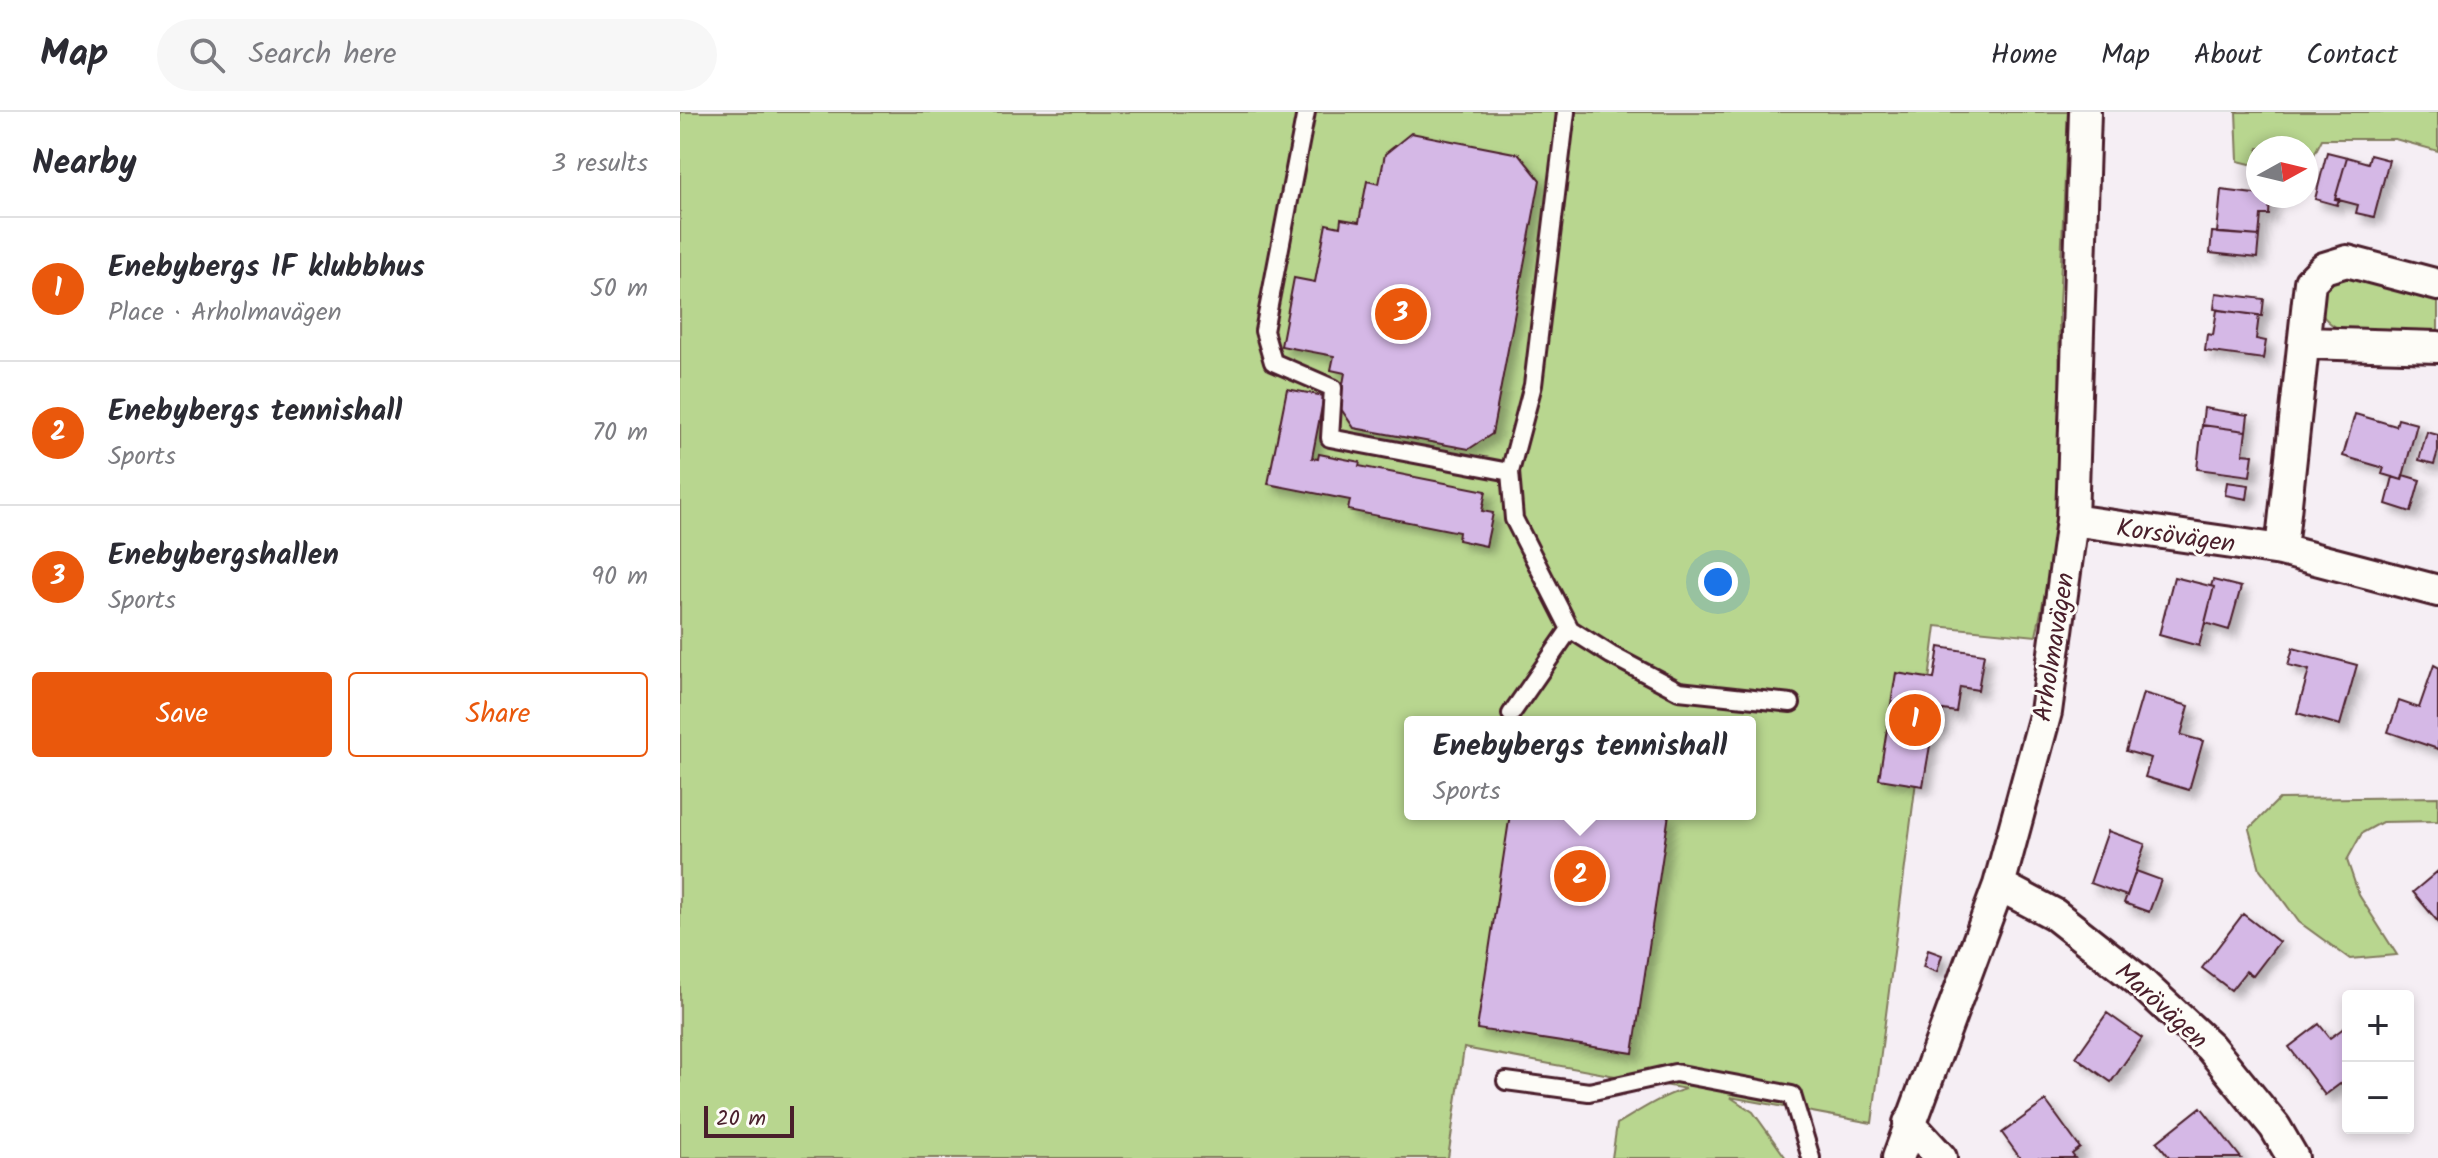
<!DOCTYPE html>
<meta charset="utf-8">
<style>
body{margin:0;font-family:Kalam,sans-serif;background:#f7f7f7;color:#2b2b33}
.controls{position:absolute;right:24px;bottom:24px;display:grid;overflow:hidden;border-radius:8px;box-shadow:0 4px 12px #0003}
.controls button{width:72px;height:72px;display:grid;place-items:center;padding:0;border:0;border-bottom:2px solid #e1e1e2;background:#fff;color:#2b2b33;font:40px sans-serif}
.compass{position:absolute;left:1566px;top:24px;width:72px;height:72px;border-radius:50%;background:#fff;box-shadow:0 4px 12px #0003;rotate:82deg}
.scale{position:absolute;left:24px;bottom:20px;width:90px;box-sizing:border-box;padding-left:8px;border:4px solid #4a1f2b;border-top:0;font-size:22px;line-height:28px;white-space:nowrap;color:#4a1f2b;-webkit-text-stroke:6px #fdfcf7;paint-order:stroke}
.you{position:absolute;left:1038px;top:470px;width:28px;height:28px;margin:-20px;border:6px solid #fff;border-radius:50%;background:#1a73e8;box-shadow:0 0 0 12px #1a73e833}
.badge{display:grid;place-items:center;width:52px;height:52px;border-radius:50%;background:#ea580c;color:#fff;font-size:26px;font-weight:700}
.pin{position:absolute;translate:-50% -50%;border:4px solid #fff;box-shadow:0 2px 8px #0006}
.popup{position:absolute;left:724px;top:604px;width:352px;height:104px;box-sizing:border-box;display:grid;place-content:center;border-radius:8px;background:#fff;filter:drop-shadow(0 2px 6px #0005);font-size:26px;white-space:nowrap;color:#7c7c81}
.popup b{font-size:30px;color:#2b2b33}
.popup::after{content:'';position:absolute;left:50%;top:100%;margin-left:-16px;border:16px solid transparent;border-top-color:#fff}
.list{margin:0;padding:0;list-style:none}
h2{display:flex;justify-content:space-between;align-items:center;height:104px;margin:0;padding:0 32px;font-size:34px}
h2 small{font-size:26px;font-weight:400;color:#7c7c81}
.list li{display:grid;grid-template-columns:52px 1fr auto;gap:24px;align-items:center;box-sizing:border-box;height:144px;padding:0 32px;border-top:2px solid #e1e1e2}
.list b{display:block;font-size:30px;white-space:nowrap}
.list p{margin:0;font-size:26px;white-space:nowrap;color:#7c7c81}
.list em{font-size:26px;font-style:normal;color:#7c7c81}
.actions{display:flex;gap:16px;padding:24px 32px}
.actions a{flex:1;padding:18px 0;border:2px solid #ea580c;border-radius:8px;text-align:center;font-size:28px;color:#ea580c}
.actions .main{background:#ea580c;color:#fff}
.icon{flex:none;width:44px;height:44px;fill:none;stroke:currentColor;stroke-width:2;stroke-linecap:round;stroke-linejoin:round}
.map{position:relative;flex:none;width:1758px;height:1046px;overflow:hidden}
header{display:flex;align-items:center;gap:48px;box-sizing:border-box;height:112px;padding:0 40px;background:#fff;border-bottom:2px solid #e1e1e2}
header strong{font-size:38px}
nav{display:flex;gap:44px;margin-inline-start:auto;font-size:28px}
.search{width:560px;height:72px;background:#f7f7f7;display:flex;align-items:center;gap:20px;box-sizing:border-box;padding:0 28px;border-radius:44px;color:#7c7c81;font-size:30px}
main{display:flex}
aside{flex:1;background:#fff}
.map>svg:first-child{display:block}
.green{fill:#b8d68f;stroke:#817a5d;stroke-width:2;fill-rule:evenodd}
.building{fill:#d5b8e6;stroke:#4a1f2b;stroke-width:2;filter:url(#shadow)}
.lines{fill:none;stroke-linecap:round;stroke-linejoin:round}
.lane-casing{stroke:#4a1f2b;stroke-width:22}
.street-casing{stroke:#4a1f2b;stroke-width:36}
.lane{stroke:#fdfcf7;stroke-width:16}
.street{stroke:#fdfcf7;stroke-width:30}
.labels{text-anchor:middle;stroke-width:6;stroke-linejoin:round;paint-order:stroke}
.street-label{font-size:26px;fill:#4a1f2b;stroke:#fdfcf7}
</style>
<header>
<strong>Map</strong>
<div class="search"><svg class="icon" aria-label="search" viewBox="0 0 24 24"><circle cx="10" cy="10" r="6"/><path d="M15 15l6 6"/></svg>Search here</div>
<nav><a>Home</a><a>Map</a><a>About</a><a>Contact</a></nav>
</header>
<main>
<aside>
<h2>Nearby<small>3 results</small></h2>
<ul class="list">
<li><span class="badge">1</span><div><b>Enebybergs IF klubbhus</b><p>Place · Arholmavägen</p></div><em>50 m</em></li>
<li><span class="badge">2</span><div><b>Enebybergs tennishall</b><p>Sports</p></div><em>70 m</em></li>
<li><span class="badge">3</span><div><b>Enebybergshallen</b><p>Sports</p></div><em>90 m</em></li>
</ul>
<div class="actions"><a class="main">Save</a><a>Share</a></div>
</aside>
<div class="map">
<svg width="1758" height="1046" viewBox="0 0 1758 1046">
<defs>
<filter id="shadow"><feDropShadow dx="7" dy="7" stdDeviation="4" flood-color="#0004"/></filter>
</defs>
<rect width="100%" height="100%" fill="#f5eef4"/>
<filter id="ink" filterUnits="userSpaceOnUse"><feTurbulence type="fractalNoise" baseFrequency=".0125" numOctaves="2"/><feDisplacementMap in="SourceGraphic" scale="16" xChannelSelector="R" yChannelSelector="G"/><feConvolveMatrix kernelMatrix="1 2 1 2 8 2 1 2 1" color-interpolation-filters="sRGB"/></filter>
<g filter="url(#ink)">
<path class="green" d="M0 0H1388L1379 194 1380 324 1376 427 1356 524 1256 514 1192 1011 1050 985 1073 1000 1106 1046H932L937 1012C959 999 983 983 1006 977L784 936 768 1046H0ZM730 610H1070V702H730Z
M1556 0H1758V39L1715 27H1642L1626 58V36H1578V54L1558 49Z
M1665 165 1758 183V221L1665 220C1641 209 1630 193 1647 169Z
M1758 685V709L1702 710 1682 721 1667 748 1679 783 1717 843 1670 847 1619 810 1580 757 1569 717 1599 687Z"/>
<path class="building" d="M731 21 839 42 860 68 812 322 789 337 674 316 659 294 665 261 651 258 654 244 601 234 614 166 635 170 646 112 660 115 661 107 679 110 687 69 699 72 705 42Z
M1647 40 1667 45 1655 87H1659L1657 93 1635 87Z
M1690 43 1709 48 1694 105 1676 101 1678 93 1655 87 1667 45 1688 51Z
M1541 78 1590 84 1589 103H1581L1579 124 1537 121Z
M1532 120 1579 124 1577 146 1530 141Z
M1536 181 1584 187 1582 204 1534 197Z
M1537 198 1579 203 1576 227 1586 229 1583 247 1525 239 1527 222 1533 223Z
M607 277 644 284 632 346 638 347 639 342 680 350 679 354 806 379 802 399 813 401 806 434 778 428 779 420 668 398 670 388 588 372Z
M1524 296 1568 303 1566 319 1522 313Z
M1675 302 1716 314 1718 307 1737 312 1722 368 1702 362 1704 356 1663 344Z
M1522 313 1566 319 1563 342 1573 343 1570 364 1517 357Z
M1747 320 1758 323V339L1754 352 1739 348Z
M1723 363 1740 368 1731 400 1706 392 1713 365 1722 368Z
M1547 370 1569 373 1567 387 1545 383Z
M1494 465 1534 475 1519 534 1479 523Z
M1533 468 1561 475 1549 518 1525 511 1534 475 1531 474Z
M1259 535 1304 542 1298 578 1280 575 1276 600 1263 598 1260 617 1253 616 1243 674 1199 667 1216 561 1254 567Z
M1613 536 1677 553 1660 613 1617 601 1629 558 1608 553Z
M1754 553 1758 555V637L1708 620 1719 589 1739 596Z
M1463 581 1509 594 1501 623 1523 629 1509 678 1465 665 1471 646 1446 639Z
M830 702H989L953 941 797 917Z
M1428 719 1465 732 1447 784 1410 771Z
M1456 759 1481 768 1469 800 1444 791Z
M1758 759V810L1733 780Z
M1563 802 1599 830 1573 864 1566 859 1551 878 1522 856Z
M1248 838 1262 843 1257 860 1243 855Z
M1427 901 1462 926 1431 970 1396 945Z
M1639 912 1650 926 1668 913V966L1645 983 1609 935Z
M1366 989 1400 1036 1392 1042 1395 1046H1340L1322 1021Z
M1521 995 1561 1046H1490L1477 1030Z"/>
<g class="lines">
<defs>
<path id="lane" d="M626 0 584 219 593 250 653 276 650 326 830 360
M886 0 853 273 830 360 834 407 890 517 931 543 999 579 1111 591
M831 602 890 517
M826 969 909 980 995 961 1112 983 1131 1046"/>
<path id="street" d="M1625 231 1758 235
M1392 408 1601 438 1758 479
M1601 438 1630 170 1644 156 1667 149 1758 173
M1319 773 1374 802 1458 868 1530 935 1595 1015 1613 1046
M1229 1011 1261 1046
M1218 1046 1319 773 1366 600 1392 408 1405 0"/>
</defs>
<use href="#lane" class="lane-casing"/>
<use href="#street" class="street-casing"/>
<use href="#lane" class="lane"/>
<use href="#street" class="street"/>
</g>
</g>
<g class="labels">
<g class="street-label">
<text transform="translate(1496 423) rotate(8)" y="9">Korsövägen</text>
<text transform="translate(1373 535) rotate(-81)" y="9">Arholmavägen</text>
<text transform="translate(1482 893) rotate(42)" y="9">Marövägen</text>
</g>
</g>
</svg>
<div class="controls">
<button>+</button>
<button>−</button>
</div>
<svg class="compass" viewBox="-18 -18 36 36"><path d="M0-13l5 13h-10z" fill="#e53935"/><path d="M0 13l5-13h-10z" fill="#7c7c81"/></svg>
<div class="scale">20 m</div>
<div class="you"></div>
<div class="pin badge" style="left:1235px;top:608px">1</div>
<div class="pin badge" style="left:900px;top:764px">2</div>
<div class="popup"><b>Enebybergs tennishall</b>Sports</div>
<div class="pin badge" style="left:721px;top:202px">3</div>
</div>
</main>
